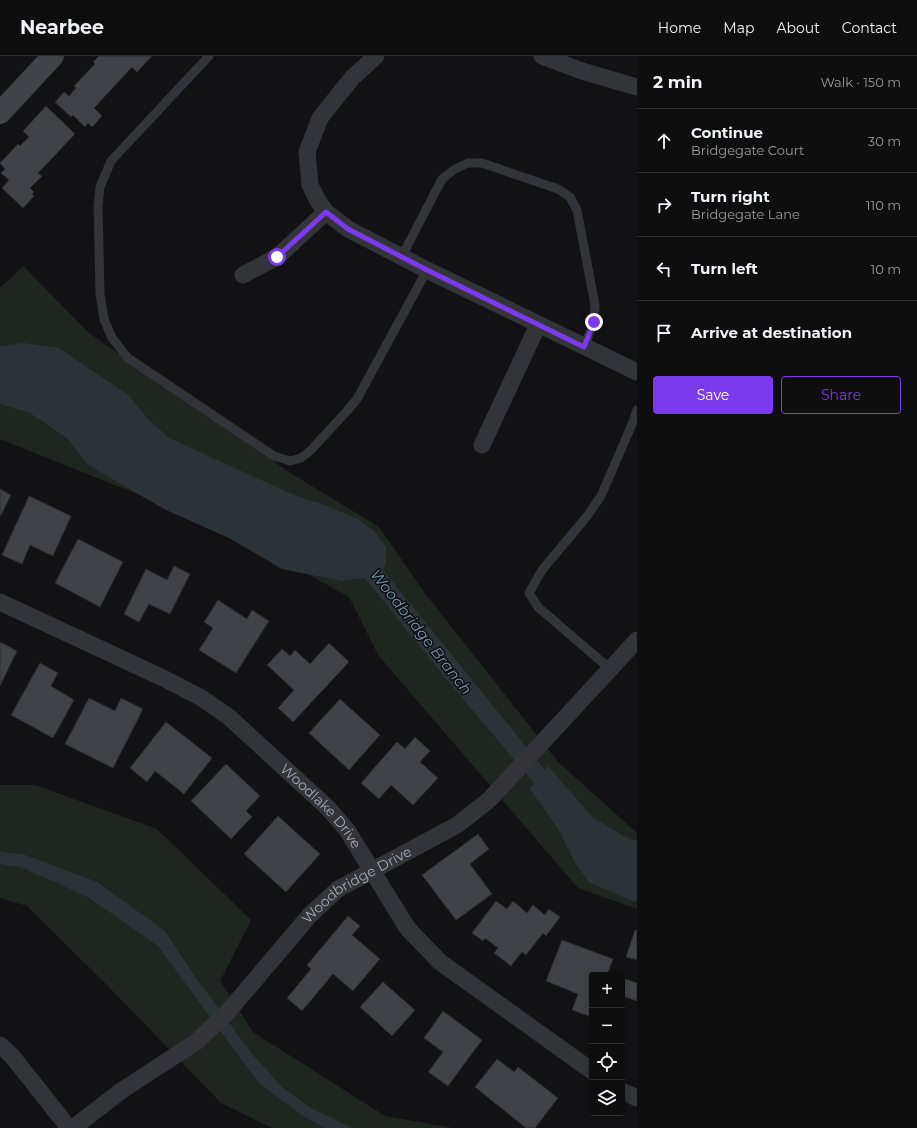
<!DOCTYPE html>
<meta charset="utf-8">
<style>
body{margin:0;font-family:Montserrat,sans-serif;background:#1c1c1d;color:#f1f3f6}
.controls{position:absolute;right:12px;bottom:12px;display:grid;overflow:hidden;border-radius:4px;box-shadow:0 2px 6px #0003}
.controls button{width:36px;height:36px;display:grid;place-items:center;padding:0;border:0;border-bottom:1px solid #2e2e2f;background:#0e0e0f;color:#f1f3f6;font:20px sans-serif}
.stop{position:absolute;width:12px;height:12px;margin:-9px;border:3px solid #7c3aed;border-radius:50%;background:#fff}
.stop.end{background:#7c3aed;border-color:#fff;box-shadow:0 1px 4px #0008}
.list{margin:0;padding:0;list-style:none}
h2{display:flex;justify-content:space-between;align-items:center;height:52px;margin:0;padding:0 16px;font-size:17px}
h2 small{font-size:13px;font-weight:400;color:#9b9c9e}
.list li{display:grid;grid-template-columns:26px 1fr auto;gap:12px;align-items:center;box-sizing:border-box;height:64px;padding:0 16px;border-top:1px solid #2e2e2f}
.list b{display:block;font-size:15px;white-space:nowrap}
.list p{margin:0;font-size:13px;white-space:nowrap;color:#9b9c9e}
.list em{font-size:13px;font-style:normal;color:#9b9c9e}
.actions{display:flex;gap:8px;padding:12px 16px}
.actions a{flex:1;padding:9px 0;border:1px solid #7c3aed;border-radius:4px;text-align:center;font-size:14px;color:#7c3aed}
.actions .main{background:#7c3aed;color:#fff}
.icon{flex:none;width:22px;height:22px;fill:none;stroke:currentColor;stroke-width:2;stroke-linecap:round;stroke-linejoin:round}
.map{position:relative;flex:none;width:637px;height:1072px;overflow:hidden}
header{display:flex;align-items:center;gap:24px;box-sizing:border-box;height:56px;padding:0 20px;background:#0e0e0f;border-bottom:1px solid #2e2e2f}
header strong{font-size:19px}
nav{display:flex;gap:22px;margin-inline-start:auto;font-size:14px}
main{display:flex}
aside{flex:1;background:#0e0e0f}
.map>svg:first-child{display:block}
.green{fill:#1f261f}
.water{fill:#2b3339}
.building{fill:#414247;stroke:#2c2c30}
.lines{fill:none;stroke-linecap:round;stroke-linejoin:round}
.lane{stroke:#333439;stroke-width:9}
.street{stroke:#333439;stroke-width:17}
.secondary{stroke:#414349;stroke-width:22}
.route{stroke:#7c3aed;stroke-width:5}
.labels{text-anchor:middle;stroke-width:3;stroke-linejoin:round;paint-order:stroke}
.street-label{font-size:14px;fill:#a4a9b4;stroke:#0d0d0f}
.water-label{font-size:15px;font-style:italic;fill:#7c98ae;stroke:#0d0d0f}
</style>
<header>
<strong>Nearbee</strong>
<nav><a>Home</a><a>Map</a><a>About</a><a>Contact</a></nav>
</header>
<main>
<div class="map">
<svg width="637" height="1072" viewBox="0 0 637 1072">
<rect width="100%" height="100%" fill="#121214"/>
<path class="green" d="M23 210 89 277 289 416 379 471 424 536 558 706 637 777V853L578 832 378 599 349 541 232 476 0 383V232Z
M0 729H35L157 773 251 864 220 925 253 976 385 1060 453 1072H272L221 1047 105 927 27 850 0 842Z"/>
<path class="water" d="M24 287 59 292 128 339 147 362 169 382 294 439 324 449 358 463 374 475 386 491V508L382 513 545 714 548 710 592 761 629 783 637 785V845H633L590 827 576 808 557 771 530 733 534 727 447 624 365 522 342 525 282 513 229 482 166 454 88 409 67 382 30 357 0 348V290Z
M0 795 25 799 97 826 165 875 196 922 252 998 283 1032 311 1052 352 1072H325L305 1061 261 1029 247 1011 158 890 88 841 21 811 0 808Z"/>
<path class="building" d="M99 0H152L137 16 132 11 94 52 102 60 92 71 88 67 85 71 73 59 71 61 55 46 64 36 69 40 76 32 74 30 95 8 93 6Z
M46 50 75 78 38 117 42 120 30 132 34 136 32 138 34 140 23 152 2 132 9 124 1 117 5 113 0 107 18 88 20 90 29 81 23 75Z
M0 433 11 439 0 461Z
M29 440 71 460 53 500 30 489 22 508 2 499Z
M78 483 123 506 100 551 55 527Z
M174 510 190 518 170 558 149 548 139 566 124 558 146 513 167 524Z
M218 544 247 563 252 554 269 565 236 617 199 594 213 572 204 566Z
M0 586 17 595 0 630Z
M329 587 349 606 293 666 278 652 294 634 267 609 282 593 290 600 295 594 310 608Z
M40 607 58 617 51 630 74 644 53 682 11 659Z
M89 642 115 655 121 642 143 653 113 712 65 688Z
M340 643 380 679 349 714 309 677Z
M166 666 212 702 184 738 155 715 147 726 130 712Z
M415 681 430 695 420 706 438 722 413 749 391 729 379 743 361 727 397 686 405 693Z
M226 708 260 740 246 755 252 761 231 783 191 745Z
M278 760 320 798 286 836 244 798Z
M478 778 489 793 470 808 492 838 456 864 422 819Z
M496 845 507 853 513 845 527 857 533 849 545 859 549 853 560 861 546 880 543 877 526 899 522 896 511 910 494 897 498 892 485 882 483 885 472 877Z
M348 860 360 870 352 879 380 903 353 935 333 918 302 955 287 942 311 913 307 909Z
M635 874H637V904L626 901Z
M562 884 613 903 607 919H592L591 961 572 954 578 938 546 925Z
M622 922 637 927V945L622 940Z
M383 926 415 954 392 980 360 951Z
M443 955 482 984 448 1030 428 1016 443 996 424 982Z
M497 1003 514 1016 518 1011 558 1042 535 1072H526L475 1031Z"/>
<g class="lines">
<path class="lane" d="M209 0 111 105 100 131 98 150 100 238 104 263 112 282 128 302 274 400 290 405 301 402 310 395 347 355 357 343 427 214
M402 200 442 123 455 113 468 107H482L558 133 570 141 577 154 595 249 594 266 584 291
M610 613 538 551 529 537 542 514 588 459 601 440 633 366 637 354"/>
<g class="street">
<path d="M376 0 352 22 320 62 307 96 310 129 318 145 326 156 348 173 427 214 637 316"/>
<path d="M542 0 582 15 637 31"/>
<path d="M243 219 277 201 326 156"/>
<path d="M482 389 538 269"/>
<path id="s1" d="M0 546 163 622 200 641 229 661 328 752 347 774 408 873 440 906 592 1015"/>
<path d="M0 989 12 1000 69 1072"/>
<path d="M622 1035 637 1042"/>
<path id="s2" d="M73 1072 121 1035 196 986 226 958 310 859 338 833 457 769 489 744 637 584"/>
</g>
<path class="secondary" d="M0 57 53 0"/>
</g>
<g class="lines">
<path class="route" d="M277 201 326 156 348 173 427 214 584 291 594 266"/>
</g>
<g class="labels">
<g class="street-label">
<text dy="5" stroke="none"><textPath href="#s1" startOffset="385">Woodlake Drive</textPath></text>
<text dy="5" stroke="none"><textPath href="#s2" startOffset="377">Woodbridge Drive</textPath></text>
</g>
<g class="water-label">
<text transform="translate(421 576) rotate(52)" y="5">Woodbridge Branch</text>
</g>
</g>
</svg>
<div class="controls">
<button>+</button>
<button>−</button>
<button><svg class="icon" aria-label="locate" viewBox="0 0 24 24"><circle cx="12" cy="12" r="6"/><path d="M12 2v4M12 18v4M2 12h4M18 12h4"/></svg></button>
<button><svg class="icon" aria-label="layers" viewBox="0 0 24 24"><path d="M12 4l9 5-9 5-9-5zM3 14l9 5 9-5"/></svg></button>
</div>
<div class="stop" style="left:277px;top:201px"></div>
<div class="stop end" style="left:594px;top:266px"></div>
</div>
<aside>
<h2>2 min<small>Walk · 150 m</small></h2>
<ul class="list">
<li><svg class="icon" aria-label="ahead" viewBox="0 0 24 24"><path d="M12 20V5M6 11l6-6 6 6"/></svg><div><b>Continue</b><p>Bridgegate Court</p></div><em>30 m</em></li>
<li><svg class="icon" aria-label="right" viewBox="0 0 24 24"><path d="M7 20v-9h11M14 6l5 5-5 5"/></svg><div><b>Turn right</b><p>Bridgegate Lane</p></div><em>110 m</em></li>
<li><svg class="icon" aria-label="left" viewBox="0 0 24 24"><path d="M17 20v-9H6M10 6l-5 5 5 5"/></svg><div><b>Turn left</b></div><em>10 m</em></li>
<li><svg class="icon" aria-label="arrive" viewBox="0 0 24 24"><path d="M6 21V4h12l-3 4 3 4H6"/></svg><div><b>Arrive at destination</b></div></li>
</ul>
<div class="actions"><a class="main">Save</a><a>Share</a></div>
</aside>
</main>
